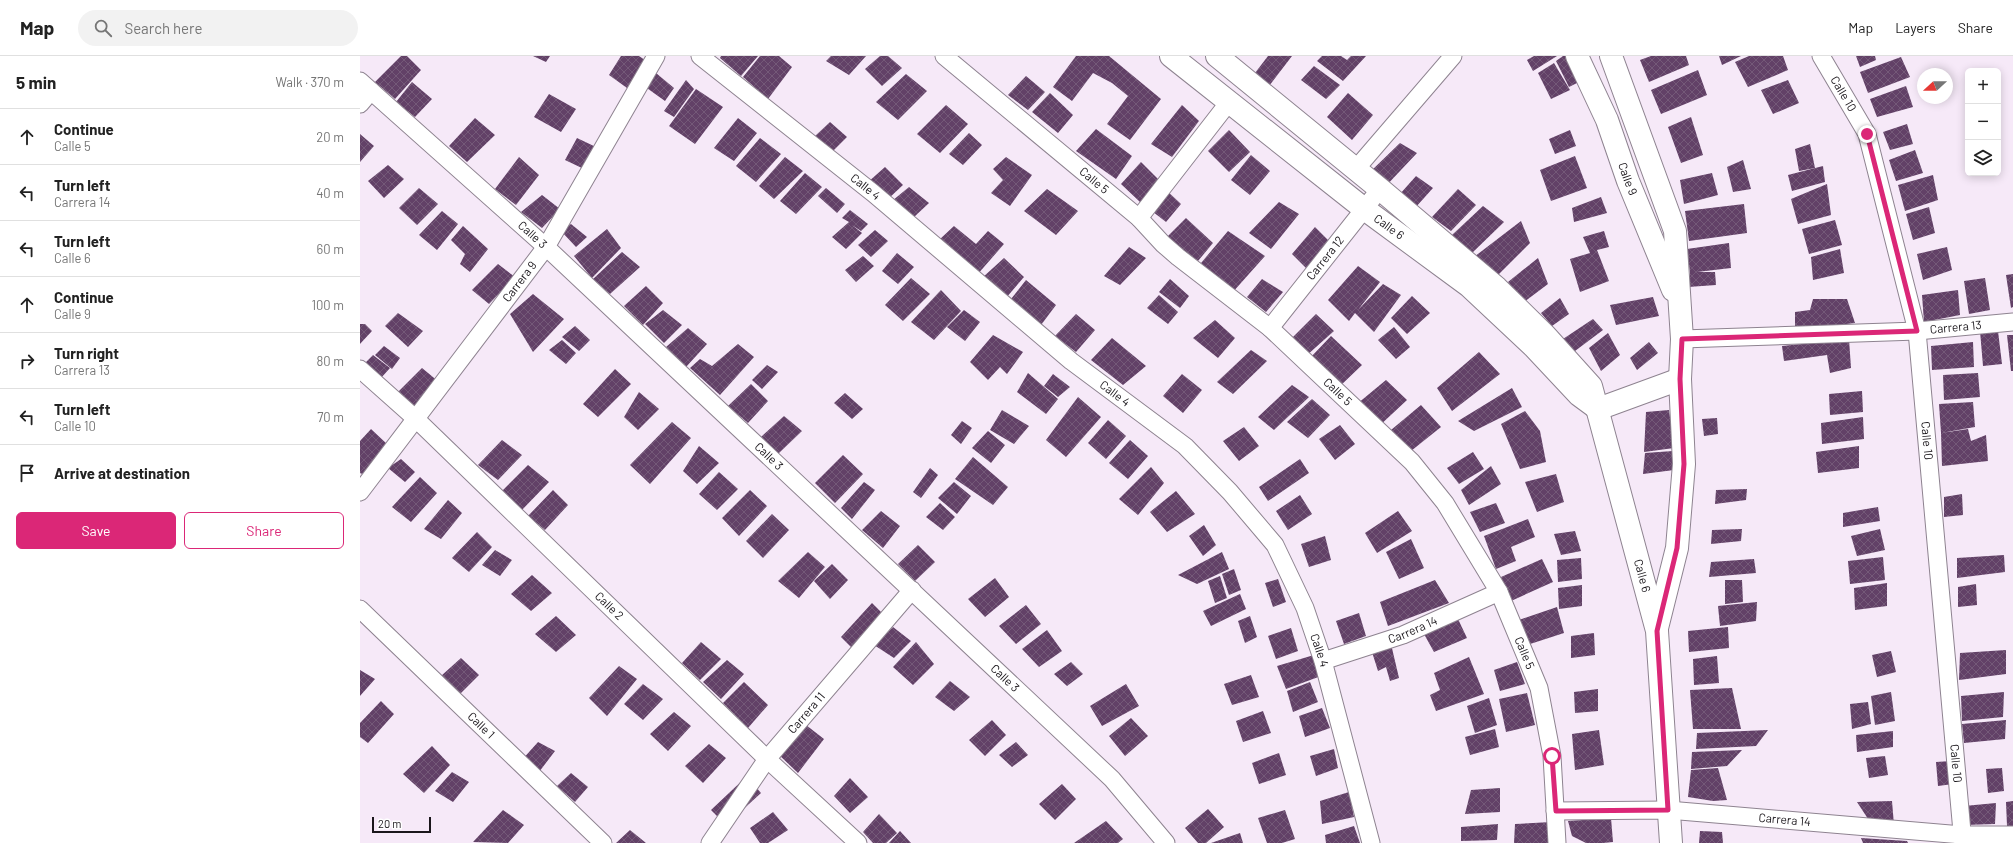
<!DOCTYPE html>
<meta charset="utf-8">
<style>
body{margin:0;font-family:Barlow,sans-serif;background:#f2f2f2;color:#222}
.controls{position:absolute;right:12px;top:12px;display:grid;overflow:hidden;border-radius:6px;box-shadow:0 2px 10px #0003}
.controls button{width:36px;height:36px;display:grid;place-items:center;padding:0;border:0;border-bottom:1px solid #e0e0e0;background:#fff;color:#222;font:20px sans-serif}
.compass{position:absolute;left:1557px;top:12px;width:36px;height:36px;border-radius:50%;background:#fff;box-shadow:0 2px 10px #0003;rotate:249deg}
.scale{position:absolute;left:12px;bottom:10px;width:59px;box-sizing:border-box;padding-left:4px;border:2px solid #1a161b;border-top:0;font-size:11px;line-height:14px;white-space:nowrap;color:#1a161b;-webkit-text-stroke:3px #fff;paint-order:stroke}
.stop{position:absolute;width:12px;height:12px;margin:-9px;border:3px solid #db2777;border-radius:50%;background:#fff}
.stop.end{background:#db2777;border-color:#fff;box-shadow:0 1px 4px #0008}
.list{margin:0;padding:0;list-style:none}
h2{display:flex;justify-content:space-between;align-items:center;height:52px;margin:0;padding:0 16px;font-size:17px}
h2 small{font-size:13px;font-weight:400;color:#767676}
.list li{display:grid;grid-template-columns:26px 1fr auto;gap:12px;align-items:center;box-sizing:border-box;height:56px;padding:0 16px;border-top:1px solid #e0e0e0}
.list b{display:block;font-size:15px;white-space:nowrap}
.list p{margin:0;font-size:13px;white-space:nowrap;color:#767676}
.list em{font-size:13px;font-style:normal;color:#767676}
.actions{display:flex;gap:8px;padding:12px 16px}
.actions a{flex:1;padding:9px 0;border:1px solid #db2777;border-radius:6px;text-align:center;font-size:14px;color:#db2777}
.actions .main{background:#db2777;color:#fff}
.icon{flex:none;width:22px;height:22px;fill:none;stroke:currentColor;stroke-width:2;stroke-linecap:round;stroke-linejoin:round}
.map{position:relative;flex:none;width:1653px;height:787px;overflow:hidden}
header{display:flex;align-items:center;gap:24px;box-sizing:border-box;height:56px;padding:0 20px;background:#fff;border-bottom:1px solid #e0e0e0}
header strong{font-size:19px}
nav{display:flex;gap:22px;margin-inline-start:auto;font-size:14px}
.search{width:280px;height:36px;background:#f2f2f2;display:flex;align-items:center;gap:10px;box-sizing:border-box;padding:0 14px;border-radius:22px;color:#767676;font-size:15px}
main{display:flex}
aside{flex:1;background:#fff}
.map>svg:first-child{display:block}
.building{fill:url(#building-cross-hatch)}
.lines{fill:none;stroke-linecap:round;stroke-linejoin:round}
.minor-casing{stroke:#8e8390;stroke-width:19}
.tertiary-casing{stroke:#8e8390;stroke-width:24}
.minor{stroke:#fff;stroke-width:17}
.tertiary{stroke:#fff;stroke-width:22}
.route{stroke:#db2777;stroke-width:5}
.labels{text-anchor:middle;stroke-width:4;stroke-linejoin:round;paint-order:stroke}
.street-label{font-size:12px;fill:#1a161b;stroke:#fff}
</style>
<header>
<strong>Map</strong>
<div class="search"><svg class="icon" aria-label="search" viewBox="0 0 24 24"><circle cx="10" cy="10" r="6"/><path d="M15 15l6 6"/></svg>Search here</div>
<nav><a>Map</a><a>Layers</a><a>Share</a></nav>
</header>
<main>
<aside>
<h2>5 min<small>Walk · 370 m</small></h2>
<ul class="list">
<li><svg class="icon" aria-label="ahead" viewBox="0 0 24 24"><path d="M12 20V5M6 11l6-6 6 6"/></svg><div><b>Continue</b><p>Calle 5</p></div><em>20 m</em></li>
<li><svg class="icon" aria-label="left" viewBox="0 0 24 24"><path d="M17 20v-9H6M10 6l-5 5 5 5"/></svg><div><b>Turn left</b><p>Carrera 14</p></div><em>40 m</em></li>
<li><svg class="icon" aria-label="left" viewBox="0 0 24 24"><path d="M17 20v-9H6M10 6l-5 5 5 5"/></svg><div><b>Turn left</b><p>Calle 6</p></div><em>60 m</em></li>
<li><svg class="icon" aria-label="ahead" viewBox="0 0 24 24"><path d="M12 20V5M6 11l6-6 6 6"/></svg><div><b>Continue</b><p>Calle 9</p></div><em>100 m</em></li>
<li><svg class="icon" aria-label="right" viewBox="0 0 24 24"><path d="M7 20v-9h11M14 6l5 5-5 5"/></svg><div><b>Turn right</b><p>Carrera 13</p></div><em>80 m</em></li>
<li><svg class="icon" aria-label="left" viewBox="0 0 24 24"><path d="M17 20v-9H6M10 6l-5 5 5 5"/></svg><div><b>Turn left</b><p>Calle 10</p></div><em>70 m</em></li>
<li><svg class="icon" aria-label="arrive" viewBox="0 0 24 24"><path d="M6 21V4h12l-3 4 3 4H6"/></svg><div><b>Arrive at destination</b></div></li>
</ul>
<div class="actions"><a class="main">Save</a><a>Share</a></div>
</aside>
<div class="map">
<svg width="1653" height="787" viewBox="0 0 1653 787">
<defs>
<pattern id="building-cross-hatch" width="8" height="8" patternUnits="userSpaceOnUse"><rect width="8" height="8" fill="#624167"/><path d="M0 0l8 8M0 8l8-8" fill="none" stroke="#745978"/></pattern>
</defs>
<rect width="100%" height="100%" fill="#f6e9f8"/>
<path class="building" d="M41 0H47L61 14 35 43 15 26Z
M173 0H190L186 6Z
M261 0H279L285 4 267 32 249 19Z
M361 0H398L381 20 360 2Z
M400 0H419L432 11 408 43 383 21Z
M471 0H506L489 19 466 5Z
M520 0H528L542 12 522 30 505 13Z
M716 0H749L801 43 770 84 747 68 768 40 752 27 733 17 712 45 693 31Z
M908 0H932L909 30 895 17Z
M962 0H981L987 4 991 0H1006L983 25 957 5Z
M1174 0H1197L1173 15 1167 4Z
M1203 0H1208L1223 24 1209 31 1196 5Z
M1291 0H1326L1329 9 1289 26 1280 4Z
M1359 0H1381L1362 9Z
M1389 0H1423L1428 14 1388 31 1375 6Z
M1496 0H1515L1516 4 1500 11Z
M1541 1 1550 21 1508 37 1500 16Z
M1194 7 1210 34 1191 43 1178 17Z
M954 10 980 29 966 43 941 24Z
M1338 14 1347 39 1301 58 1291 34Z
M296 17 314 32 305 45 284 30Z
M546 18 567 35 538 64 516 46Z
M666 20 685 36 668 54 648 39Z
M326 24 334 33 314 61 304 55Z
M1428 24 1439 47 1413 58 1401 34Z
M52 26 72 43 55 61 36 46Z
M1546 30 1553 51 1517 61 1510 43Z
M336 33 363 51 335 88 309 70Z
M690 37 713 59 698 77 672 56Z
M988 37 1013 59 992 84 967 61Z
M189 38 216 53 201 76 174 61Z
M586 49 608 68 580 97 557 78Z
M822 49 839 65 812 101 791 88Z
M1331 61 1343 99 1321 107 1308 71Z
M115 62 135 79 107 106 89 90Z
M378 62 397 77 374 105 354 92Z
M470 66 487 81 471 97 453 82Z
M1547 68 1553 88 1530 94 1523 76Z
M736 73 772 100 756 123 716 95Z
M869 74 890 96 869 116 848 95Z
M1210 74 1216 90 1195 98 1189 83Z
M609 77 622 89 603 109 589 98Z
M0 78 14 90 0 106Z
M217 82 238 92 224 113 205 104Z
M400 82 421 98 396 126 376 110Z
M1040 87 1057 97 1024 132 1009 117Z
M1450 88 1455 112 1439 115 1435 93Z
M1555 94 1563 117 1536 125 1529 104Z
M891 99 910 115 890 139 871 124Z
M1215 100 1227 132 1191 145 1180 114Z
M159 101 179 119 156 149 135 133Z
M425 101 443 115 414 143 399 130Z
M646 101 672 119 650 150 631 137 643 124 633 113Z
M1383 104 1391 133 1373 136 1367 111Z
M781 106 800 125 780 146 761 128Z
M28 109 44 123 24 142 8 125Z
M1463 110 1465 126 1432 135 1428 119Z
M525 111 543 129 527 144 507 127Z
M445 117 462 131 436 158 420 145Z
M1352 117 1358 139 1324 148 1320 124Z
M1573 119 1578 144 1545 155 1538 129Z
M1056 120 1073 132 1055 152 1040 138Z
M1467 128 1471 159 1438 168 1431 143Z
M549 131 569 147 553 162 532 145Z
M59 132 78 148 57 169 39 152Z
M466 132 485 148 477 157 458 140Z
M804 132 821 148 806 166 788 152Z
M687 133 718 155 696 179 664 155Z
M1098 133 1116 149 1091 175 1072 161Z
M182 139 200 153 182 172 161 156Z
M1241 141 1247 157 1214 166 1212 152Z
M919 146 939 158 911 193 889 177Z
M1384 148 1387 177 1329 185 1325 155Z
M1123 150 1144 166 1110 199 1092 179Z
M1569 151 1575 177 1553 184 1546 158Z
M490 154 508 168 501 175 492 169 502 177 486 193 472 181 489 166 482 162Z
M82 155 98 168 77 194 59 179Z
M826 162 853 187 838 205 806 182Z
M1475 164 1482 189 1449 198 1442 173Z
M1161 165 1170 187 1137 220 1114 201Z
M211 168 227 181 216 191 201 175Z
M103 170 128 193 110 216 100 208 105 198 91 184Z
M594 170 616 188 628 175 644 188 617 219 579 184Z
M955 171 977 193 953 219 932 198Z
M247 173 261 192 232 222 214 200Z
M515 174 528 185 511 201 498 189Z
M868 175 905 200 872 237 841 207Z
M1244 175 1249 191 1237 194 1249 225 1220 236 1210 203 1230 197 1223 181Z
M1369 187 1371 212 1337 216H1355L1356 229 1328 231 1330 217 1327 193Z
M769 191 786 202 760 229 744 220Z
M1587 191 1592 214 1563 224 1557 198Z
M1480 193 1484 217 1453 224 1451 201Z
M262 196 280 211 250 238 233 223Z
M537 197 554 211 538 228 522 215Z
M503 200 514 210 496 226 485 214Z
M644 202 664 221 646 242 622 222Z
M1178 202 1188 228 1164 246 1148 226Z
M138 208 155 221 129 248 112 234Z
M998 210 1020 226 998 254 1023 228 1041 239 1014 276 995 257 989 265 968 244Z
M1653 218V251L1651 252 1646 219Z
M551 222 570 238 543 265 525 249Z
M1625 222 1630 254 1609 258 1604 225Z
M810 223 829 240 820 252 799 236Z
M902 223 923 236 906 256 887 241Z
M666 224 696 249 681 269 651 243Z
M286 230 303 247 283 269 264 250Z
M581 234 601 255 574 284 551 266Z
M1598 234 1600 259 1564 266 1562 239Z
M173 238 204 263 173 296 150 258Z
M799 239 818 256 808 268 787 252Z
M1052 240 1070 257 1047 278 1031 262Z
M1293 241 1299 260 1256 269 1250 249Z
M1200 242 1209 258 1192 270 1181 257Z
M1453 243H1487L1495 267 1435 274V256L1450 254Z
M303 254 322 269 304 287 285 268Z
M604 254 620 266 605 285 587 271Z
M38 257 63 275 48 291 25 270Z
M716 258 735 274 716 296 695 280Z
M956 258 974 275 946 300 930 284Z
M1233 263 1243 274 1211 298 1200 285Z
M855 264 875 282 858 302 833 282Z
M0 268H5L12 275 0 288Z
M215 270 230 284 219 295 202 281Z
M1034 271 1050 291 1036 303 1018 284Z
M328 272 347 288 326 311 306 291Z
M1620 275H1638L1642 308 1623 310Z
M1248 277 1260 299 1241 315 1229 292Z
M633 279 663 296 647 318 640 311 628 324 610 306Z
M1647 279H1653V315H1651Z
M971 280 1002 309 978 332 951 301Z
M752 282 786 310 763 329 731 304Z
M1489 283 1491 312 1470 317 1467 299 1424 305 1422 290Z
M202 284 216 297 206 308 189 294Z
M1289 286 1298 297 1277 314 1270 302Z
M1613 286 1614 311 1572 314 1571 290Z
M378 288 394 301 360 339 330 312 340 303 352 310Z
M24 290 40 302 32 313 15 299Z
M891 294 907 305 873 338 857 326Z
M1119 296 1140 318 1092 355 1077 332Z
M13 299 30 312 21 322 4 308Z
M407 309 418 316 402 333 392 324Z
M62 312 79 326 52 352 36 338Z
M255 313 271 328 238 361 223 348Z
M668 317 698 343 686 358 657 336Z
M1618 317 1620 341 1584 344 1583 319Z
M693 318 710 331 698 341 684 330Z
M822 318 842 334 823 357 803 340Z
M1026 324 1047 344 1017 372 997 348Z
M391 328 408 345 388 367 368 350Z
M932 329 949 341 914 374 898 361Z
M1152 332 1162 351 1114 375 1098 365Z
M1502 335 1503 356 1470 359 1469 338Z
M279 336 299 353 278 374 264 361Z
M485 337 503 353 492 363 474 347Z
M718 341 741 361 706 401 686 384Z
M952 343 970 359 948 382 927 366Z
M1613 346 1615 371 1581 377 1579 348Z
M1061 349 1081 371 1046 399 1031 374Z
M642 354 669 370 654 388 630 374Z
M1309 354 1314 392 1284 396 1286 356Z
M1165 355 1180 375 1186 406 1160 413 1141 368Z
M424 360 442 375 418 398 401 381Z
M1503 361 1504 383 1462 388 1461 367Z
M1357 362 1358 378 1344 380 1342 363Z
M748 364 766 380 746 403 728 387Z
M602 365 612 372 601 388 591 379Z
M312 366 331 382 290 428 270 409Z
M980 369 995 388 975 404 959 383Z
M884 371 899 390 879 405 863 385Z
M11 373 28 389 2 418 0 417V385Z
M1608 373 1611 385 1626 379 1628 405 1582 410 1581 377Z
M628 375 645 389 631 407 612 392Z
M142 384 162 399 138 424 118 409Z
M770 384 788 400 768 423 749 407Z
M339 390 359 407 337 428 323 415Z
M1499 390V412L1458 417 1456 396Z
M1313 395 1314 414 1283 418 1285 397Z
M1113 396 1124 413 1099 428 1087 412Z
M483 399 503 418 475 447 455 427Z
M613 401 648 431 633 449 595 423Z
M41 403 55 416 45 426 28 412Z
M940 403 949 417 908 445 899 431Z
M168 409 189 426 161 455 140 437Z
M1131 410 1141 428 1109 449 1101 434Z
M791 411 804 427 778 459 759 443Z
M570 412 578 419 561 442 553 436Z
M359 416 378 433 357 454 339 438Z
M1196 418 1204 446 1177 456 1165 426Z
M60 421 77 437 51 466 32 451Z
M504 426 515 434 492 463 481 452Z
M594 426 611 440 597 458 578 442Z
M1387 433 1386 444 1355 448 1356 434Z
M193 434 208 449 185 474 168 460Z
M390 434 407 450 379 480 362 462Z
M816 435 835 458 807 476 790 456Z
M1602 438 1603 459 1584 461V441Z
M940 439 952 458 928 474 916 455Z
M88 444 102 457 81 483 64 473Z
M580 447 595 461 583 474 566 461Z
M1136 447 1145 467 1120 476 1110 456Z
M1518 451 1520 465 1483 471V457Z
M521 455 540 470 523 492 502 474Z
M1038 455 1052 475 1017 497 1005 477Z
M412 458 429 474 403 502 386 485Z
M1168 463 1175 481 1151 491 1156 505 1136 513 1124 480Z
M844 469 856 489 843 500 829 480Z
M1382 473 1381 485 1351 488 1352 474Z
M1520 473 1525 494 1497 500 1491 480Z
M1215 475 1221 495 1201 499 1194 478Z
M117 476 132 491 109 516 92 502Z
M965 480 971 504 949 511 941 488Z
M1051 483 1064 512 1039 523 1026 496Z
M558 489 575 506 555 525 538 508Z
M135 494 152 504 140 520 122 509Z
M448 496 465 511 439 542 418 525Z
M862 496 869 513 837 528 818 519Z
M1644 499 1645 516 1597 522V502Z
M1523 501 1525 524 1490 528 1488 505Z
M1221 502 1222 523 1198 526 1197 504Z
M1182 503 1193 526 1151 545 1141 521Z
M1394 503 1396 517 1349 521 1351 506Z
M472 508 488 524 470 543 454 525Z
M874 513 881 534 869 539 862 518Z
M172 519 192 537 171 555 151 538Z
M860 520 867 542 855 547 848 525Z
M635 522 649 541 625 561 608 543Z
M918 523 926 546 913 551 905 527Z
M1075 524 1089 547 1028 570 1020 546Z
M1365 524H1382L1383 546 1365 548Z
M1527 527V550L1495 554 1494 532Z
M1616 528 1617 549 1598 551V531Z
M1222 529V550L1199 553 1198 532Z
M880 538 886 553 851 570 843 555Z
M1397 546 1396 565 1360 570 1358 550Z
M512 547 531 566 498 598 481 581Z
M666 549 681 568 656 588 639 570Z
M1197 551 1204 577 1164 590 1156 565Z
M999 557 1006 580 984 588 976 565Z
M196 560 216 579 196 596 175 578Z
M890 560 897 581 885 587 878 565Z
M1098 563 1107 582 1074 596 1064 578Z
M533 571 551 585 534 602 514 589Z
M1368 571 1369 592 1329 596 1328 575Z
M931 572 938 595 916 603 908 580Z
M687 574 702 595 679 611 662 593Z
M1234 577 1235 599 1211 602V580Z
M341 586 361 603 340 624 322 607Z
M556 586 574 608 553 629 533 611Z
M1031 588 1039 622 1030 625 1026 611 1018 615 1012 596Z
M1646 594V618L1599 624 1600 597Z
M1531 595 1536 616 1517 621 1512 599Z
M954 599 961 620 926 633 917 610Z
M1357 600 1359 627 1334 629 1333 603Z
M1109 601 1124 638 1076 655 1070 639 1080 634 1074 617Z
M101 602 119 619 91 647 71 629Z
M367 604 384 618 361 643 343 626Z
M711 606 723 618 707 630 694 618Z
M1157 606 1165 628 1140 635 1134 614Z
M259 610 277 623 247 660 229 642Z
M0 614 15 623 0 640Z
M891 619 899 641 872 649 864 628Z
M590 625 610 641 594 655 575 641Z
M384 626 408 649 388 672 363 647Z
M950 626 958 646 933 656 927 635Z
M283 628 303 643 283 664 264 648Z
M766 628 779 650 742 670 730 650Z
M1372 632 1381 673H1333L1330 634Z
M1238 633V655L1215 657 1214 636Z
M1531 636 1535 665 1515 669 1511 640Z
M1644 636 1643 661 1602 665 1601 640Z
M1167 637 1175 669 1146 676 1139 643Z
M1129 642 1137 669 1115 677 1107 650Z
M21 645 34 658 8 687 0 681V667Z
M1508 646 1511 668 1492 673 1490 648Z
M962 652 970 672 945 681 939 660Z
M903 655 911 677 883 686 876 665Z
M314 656 331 670 308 695 290 678Z
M771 662 788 680 765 700 749 680Z
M632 664 646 679 625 700 609 684Z
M1646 664 1645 683 1604 687 1602 668Z
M446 669 464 683 438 717 418 698Z
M1135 673 1139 691 1110 699 1105 681Z
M1239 674 1244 709 1215 714 1212 678Z
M1408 674 1396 690 1336 693 1337 677Z
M1533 675V691L1497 696 1496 679Z
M178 686 195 695 179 716 161 705Z
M656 686 668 699 652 711 639 699Z
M349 688 366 702 343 727 325 710Z
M72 690 90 709 64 737 43 718Z
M974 693 978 712 956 720 950 700Z
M1382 694 1367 710 1331 713 1332 696Z
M919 697 926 719 899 728 892 707Z
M1525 700 1528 719 1509 722 1506 702Z
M1591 705 1593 728 1578 730 1576 706Z
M1358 712 1367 744 1353 745 1328 741 1331 714Z
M1642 712 1644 735 1628 737 1626 713Z
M92 716 109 726 93 746 75 735Z
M211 717 228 731 215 746 197 730Z
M387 720 401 737 366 769 351 754Z
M490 722 508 741 490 757 474 740Z
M702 728 716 743 695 764 679 748Z
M1140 732V756L1105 758 1111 734Z
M989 736 994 761 962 768 960 745Z
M1532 745 1534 769H1512L1497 746Z
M1653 745V770H1647L1646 746Z
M1636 747 1635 768 1605 769 1604 750Z
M848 753 864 771 846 787H838L825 772Z
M143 754 164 769 148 787 113 786Z
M925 754 935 783 922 787H907L898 762Z
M413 756 428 774 408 787H400L390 772Z
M519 758 537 777 526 787H513L503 776Z
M1251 762 1253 786 1243 787H1226L1212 780 1208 765Z
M746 765 763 783 758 787H714Z
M1191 766 1192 787H1154L1155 768Z
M1138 768 1137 784 1101 785V771Z
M994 770 1000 787H966L965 779Z
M270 774 286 787H256Z
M540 775 551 787H529Z
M1340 775 1362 776 1363 787H1339Z
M880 777 883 787H851Z
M1501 782 1547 785 1548 787H1503Z"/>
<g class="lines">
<defs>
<g id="minor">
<path id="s1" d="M340 0 513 137 711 305 825 390 870 436 915 489 945 552 963 605 1011 787"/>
<path id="s2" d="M584 0 779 162 803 188 818 201 910 272 1052 406 1085 447 1139 536 1179 632 1192 700 1197 787"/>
<path id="s3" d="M1461 0 1507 78 1557 275 1603 787"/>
<path id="s4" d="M0 25 186 191 752 723 806 787"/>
<path d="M0 48 11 35"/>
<path d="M995 114 1093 0"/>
<path d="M779 162 869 46"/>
<path id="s5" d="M910 272 1020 133"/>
<path id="s6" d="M1322 283 1557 275 1653 266"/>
<path id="s7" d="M0 313 56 363 407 703 498 787"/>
<path id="s8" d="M0 436 186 191 296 0"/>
<path id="s9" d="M0 553 243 787"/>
<path id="s10" d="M963 605 1043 579 1139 536"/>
<path id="s11" d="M1195 755 1308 754 1602 779H1653"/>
<path id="s12" d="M350 787 407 703 552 534"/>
</g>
<g id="tertiary">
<path id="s13" d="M811 0 1003 152 1109 230 1174 291 1219 339 1238 353"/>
<path id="s14" d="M857 0 1020 133 1137 232 1185 279 1231 330 1297 575 1311 787"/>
<path id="s15" d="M1217 0 1247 64 1268 125 1313 234"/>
<path d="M1251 0 1315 175 1322 283 1320 323 1324 408 1317 492 1297 572"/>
<path d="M1238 353 1320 323"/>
</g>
</defs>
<use href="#minor" class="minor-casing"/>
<use href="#tertiary" class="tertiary-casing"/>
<use href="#minor" class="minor"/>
<use href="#tertiary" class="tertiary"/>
</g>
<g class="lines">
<path class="route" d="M1192 700 1196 755 1308 754 1297 575 1317 492 1324 408 1320 323 1322 283 1557 275 1507 78"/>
</g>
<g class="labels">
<g class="street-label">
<text dy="4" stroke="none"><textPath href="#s3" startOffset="44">Calle 10</textPath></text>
<text dy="4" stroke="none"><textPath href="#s15" startOffset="133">Calle 9</textPath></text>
<text dy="4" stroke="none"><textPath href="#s2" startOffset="195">Calle 5</textPath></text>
<text dy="4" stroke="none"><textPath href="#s1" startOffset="211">Calle 4</textPath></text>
<text dy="4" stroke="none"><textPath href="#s13" startOffset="277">Calle 6</textPath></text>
<text dy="4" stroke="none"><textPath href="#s4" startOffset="231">Calle 3</textPath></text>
<text dy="4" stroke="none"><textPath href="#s5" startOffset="89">Carrera 12</textPath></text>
<text dy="4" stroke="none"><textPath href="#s8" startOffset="264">Carrera 9</textPath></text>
<text dy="4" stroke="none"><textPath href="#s6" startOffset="274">Carrera 13</textPath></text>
<text dy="4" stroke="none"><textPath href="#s2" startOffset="518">Calle 5</textPath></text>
<text dy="4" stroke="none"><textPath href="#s1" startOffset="535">Calle 4</textPath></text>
<text dy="4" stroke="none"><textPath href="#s3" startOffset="404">Calle 10</textPath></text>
<text dy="4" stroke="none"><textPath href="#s4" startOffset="555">Calle 3</textPath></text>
<text dy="4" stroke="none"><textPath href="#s14" startOffset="696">Calle 6</textPath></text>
<text dy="4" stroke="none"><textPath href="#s7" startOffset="344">Calle 2</textPath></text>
<text dy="4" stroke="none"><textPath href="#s10" startOffset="95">Carrera 14</textPath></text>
<text dy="4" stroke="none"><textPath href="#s1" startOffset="871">Calle 4</textPath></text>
<text dy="4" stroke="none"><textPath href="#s2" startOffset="843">Calle 5</textPath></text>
<text dy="4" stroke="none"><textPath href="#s4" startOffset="879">Calle 3</textPath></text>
<text dy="4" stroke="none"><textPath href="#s12" startOffset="162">Carrera 11</textPath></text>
<text dy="4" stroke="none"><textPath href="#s9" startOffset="168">Calle 1</textPath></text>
<text dy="4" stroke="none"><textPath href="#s3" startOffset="728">Calle 10</textPath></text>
<text dy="4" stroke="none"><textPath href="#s11" startOffset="230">Carrera 14</textPath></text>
</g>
</g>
</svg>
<div class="controls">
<button>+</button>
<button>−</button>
<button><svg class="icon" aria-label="layers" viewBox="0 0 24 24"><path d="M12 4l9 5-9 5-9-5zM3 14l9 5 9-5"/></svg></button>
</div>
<svg class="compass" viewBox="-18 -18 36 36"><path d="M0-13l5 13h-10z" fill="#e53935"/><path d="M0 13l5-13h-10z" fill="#767676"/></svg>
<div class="scale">20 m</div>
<div class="stop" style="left:1192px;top:700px"></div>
<div class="stop end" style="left:1507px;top:78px"></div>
</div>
</main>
